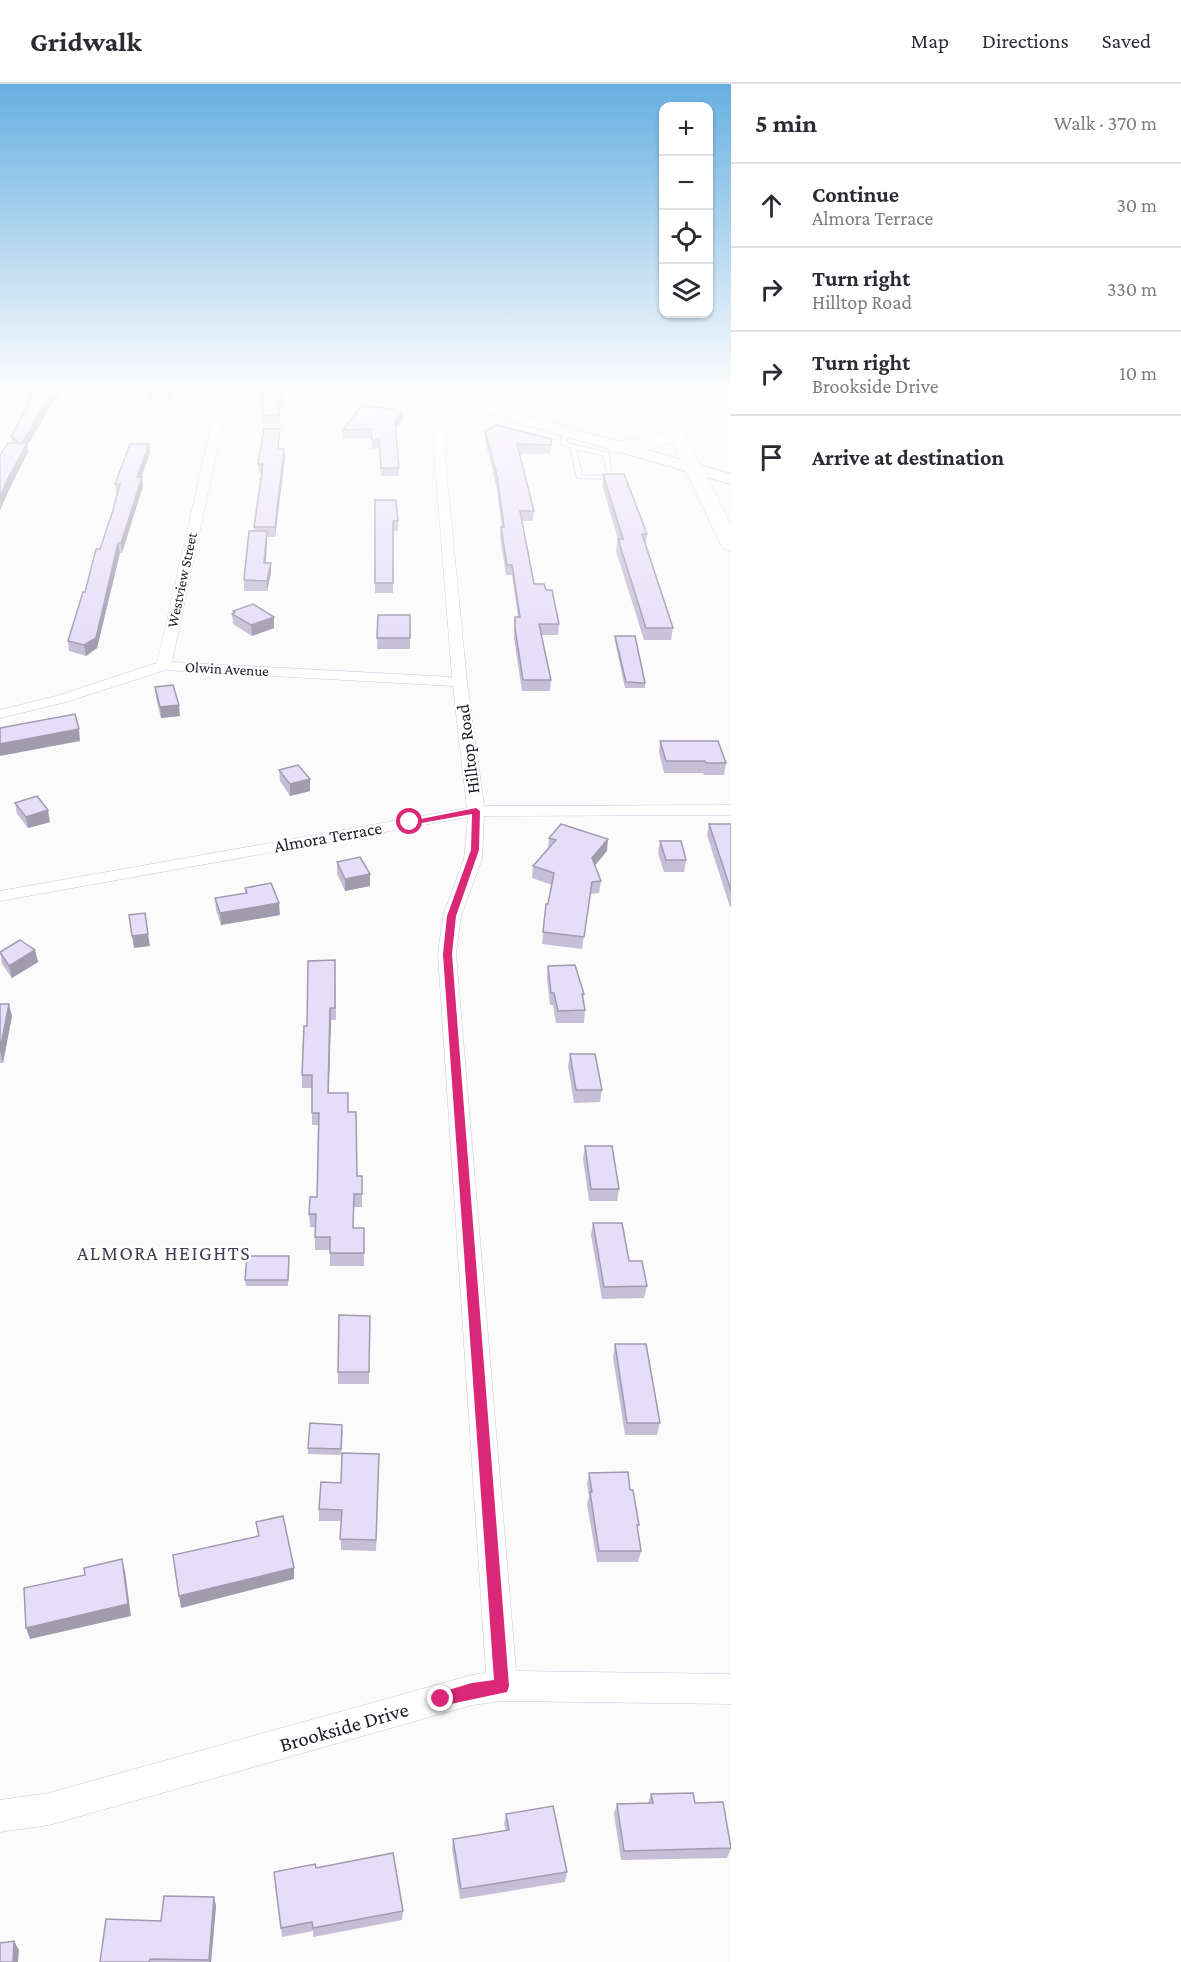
<!DOCTYPE html>
<meta charset="utf-8">
<style>
body{margin:0;font-family:"Crimson Pro",serif;background:#f7f7f7;color:#2b2b33}
.controls{position:absolute;right:18px;top:18px;display:grid;overflow:hidden;border-radius:12px;box-shadow:0 2px 4px #0004}
.controls button{width:54px;height:54px;display:grid;place-items:center;padding:0;border:0;border-bottom:2px solid #e1e1e2;background:#fff;color:#2b2b33;font:30px sans-serif}
.stop{position:absolute;width:18px;height:18px;margin:-14px;border:4px solid #db2777;border-radius:50%;background:#fff}
.stop.end{background:#db2777;border-color:#fff;box-shadow:0 2px 6px #0008}
.list{margin:0;padding:0;list-style:none}
h2{display:flex;justify-content:space-between;align-items:center;height:78px;margin:0;padding:0 24px;font-size:26px}
h2 small{font-size:20px;font-weight:400;color:#7c7c81}
.list li{display:grid;grid-template-columns:39px 1fr auto;gap:18px;align-items:center;box-sizing:border-box;height:84px;padding:0 24px;border-top:2px solid #e1e1e2}
.list b{display:block;font-size:22px;white-space:nowrap}
.list p{margin:0;font-size:20px;white-space:nowrap;color:#7c7c81}
.list em{font-size:20px;font-style:normal;color:#7c7c81}
.icon{flex:none;width:33px;height:33px;fill:none;stroke:currentColor;stroke-width:2;stroke-linecap:round;stroke-linejoin:round}
.map{position:relative;flex:none;width:731px;height:1878px;overflow:hidden}
header{display:flex;align-items:center;gap:36px;box-sizing:border-box;height:84px;padding:0 30px;background:#fff;border-bottom:2px solid #e1e1e2}
header strong{font-size:28px}
nav{display:flex;gap:33px;margin-inline-start:auto;font-size:21px}
main{display:flex}
aside{flex:1;background:#fff}
.map>svg:first-child{display:block}
.lines{fill:none;stroke-linecap:round;stroke-linejoin:round}
.lane-casing{stroke:#cdc4e0;stroke-width:2}
.street-casing{stroke:#cdc4e0;stroke-width:1}
.secondary-casing{stroke:#cdc4e0;stroke-width:2}
.primary-casing{stroke:#cdc4e0;stroke-width:1}
.lane{fill:#fff;fill-rule:evenodd}
.street{fill:#fff;fill-rule:evenodd}
.secondary{fill:#fff;fill-rule:evenodd}
.primary{fill:#fff;fill-rule:evenodd}
.wall{fill:#c6bed6}
.shaded-wall{fill:#a19bae}
.building{fill:#e6ddf9;stroke:#a19bae;stroke-width:1.5}
.route{fill:#db2777}
.labels{text-anchor:middle;stroke-width:4.5;stroke-linejoin:round;paint-order:stroke}
.far-street-label{font-size:15px;fill:#1b1822;stroke:#fff}
.street-label{font-size:18px;fill:#1b1822;stroke:#fff}
.neighbourhood-label{font-size:20px;letter-spacing:1.5px;fill:#433b51;stroke:#fff}
.near-street-label{font-size:21px;fill:#1b1822;stroke:#fff}
</style>
<header>
<strong>Gridwalk</strong>
<nav><a>Map</a><a>Directions</a><a>Saved</a></nav>
</header>
<main>
<div class="map">
<svg width="731" height="1878" viewBox="0 0 731 1878">
<rect width="100%" height="100%" fill="#fbfbfb"/>
<g class="lines">
<defs>
<path id="lane" d="M494 304H500L501 306 473 323H469V321L495 305Z
M578 304H585L576 311 603 315 600 317 572 314 535 341H531V339Z
M568 347 571 349 567 355V359L608 369 613 395 577 394 570 363 561 360V355ZM576 365 603 371 608 392 582 391Z"/>
<path id="street" d="M0 304H7L4 311 0 312Z
M220 304H230L172 578 452 593 434 364 435 351 440 345 481 325H489V329L448 349 445 352 444 364 467 598 484 722 731 721V731L484 732 482 775 461 832 456 870 516 1587 731 1590V1620L502 1617 472 1621 49 1741 0 1748V1716L49 1709 472 1591 486 1589 438 870 443 832 464 775 468 733 0 817V807L467 724 453 602 165 586 66 618 0 634V626L56 612 157 579Z"/>
<path id="secondary" d="M406 304H430L731 390V400L408 307Z"/>
<path id="primary" d="M646 304H662L731 441V467L724 465 721 461 672 358C653 365 629 372 609 367L606 363 609 359C629 354 648 357 667 348Z"/>
</defs>
<use href="#lane" class="lane-casing"/>
<use href="#street" class="street-casing"/>
<use href="#secondary" class="secondary-casing"/>
<use href="#primary" class="primary-casing"/>
<use href="#lane" class="lane"/>
<use href="#street" class="street"/>
<use href="#secondary" class="secondary"/>
<use href="#primary" class="primary"/>
</g>
<path class="wall" d="M28 304H61L56 317H54L27 362 28 368 9 406 0 426V371L12 359 11 353 28 317 26 309Z
M174 304 170 316H148L147 308Z
M283 304 279 340H262L263 320H261L260 311Z
M403 335 396 345 399 392H381L379 364 372 365 371 354H343V346Z
M280 345 279 364 284 365 285 374 275 453H267L266 479 271 489 267 507H244V496L254 447 262 389H259L258 380Z
M485 347 552 355 550 370H520L534 427 533 437H522L534 500 546 506 559 540 558 551H541L551 596 550 607H522L514 554 515 533H518L512 491H506L500 453 501 443H502L496 401 485 356Z
M150 369 141 393 143 402 122 469H120L97 564 86 572 69 567 68 557 100 465 118 409H116L115 400Z
M603 390 647 450 646 462 673 544 671 556H644L616 467 618 455 602 401Z
M375 416 398 437V447H393V509H375Z
M233 527 274 533V544L252 552 233 540 232 530 233 529Z
M378 531H410V565H377Z
M615 552 645 599V604H625L615 557Z
M155 603 180 632 161 634 156 614Z
M660 657 726 679 724 691H704L703 689H664L659 668Z
M279 686 310 695V707L290 712 280 697Z
M15 719 50 738 28 744 17 730Z
M709 740H731V823H730L707 751Z
M549 754 607 767 595 781 601 797 599 809 590 810 582 865 542 860 546 820H548L552 801 532 794 533 782 548 766Z
M660 757 686 776 684 788H664L658 769Z
M337 778 370 790V802L345 807 337 790Z
M245 804 280 831 221 841 216 826 215 814 245 809Z
M35 866 38 878 12 894 2 880 0 868Z
M335 876 336 936H331L329 1009 348 1028 357 1092H362V1123H354L353 1144H364V1182H330V1166H315V1143H310L309 1130 317 1113 318 1041H312V1004H302V991L307 942Z
M548 882 584 910 583 916 585 926 584 939H556L553 921H550L547 894Z
M0 920 12 932 3 979H0Z
M570 970 602 1006 600 1018 574 1019 568 982Z
M585 1062 619 1105 617 1117H589L583 1075Z
M593 1139 629 1177 647 1202 644 1214 602 1215 591 1151Z
M289 1172 288 1202H246L245 1196Z
M370 1232 369 1300H338V1288Z
M615 1260 660 1339 657 1351H625L613 1273Z
M343 1347 341 1371 308 1370V1364Z
M379 1370 376 1467 341 1466V1437H319V1425L341 1399Z
M589 1389 630 1406 639 1441 637 1445 641 1467 638 1478H597L587 1420 589 1412 587 1400Z
M651 1710 731 1762V1765L727 1774 621 1776 614 1730 617 1720 648 1719Z
M506 1730 567 1788 565 1798 460 1815 452 1765 453 1755 506 1747 504 1740Z
M316 1784 403 1827 402 1836 313 1853V1847L282 1853 274 1788Z
M214 1813 216 1822 211 1878H100L161 1837Z"/>
<path class="shaded-wall" d="M56 304H61L56 317 55 308Z
M171 304H174L170 316 169 308Z
M282 304H283L279 340 278 331Z
M52 308 54 317 27 362 28 368 9 406 0 426V413L22 359Z
M403 326V335L395 346V337Z
M149 360 150 369 138 402 137 393Z
M284 365 285 374 275 453V443Z
M142 393 143 402 122 469 121 459Z
M267 447V457L265 489 264 479Z
M118 459 120 469 97 564 86 572 84 561Z
M271 479V489L267 507V497Z
M274 533V544L252 552 251 541Z
M179 621 180 632 161 634 160 623Z
M79 645 80 657 0 672V660Z
M310 695V707L290 712V700Z
M48 726 50 738 28 744 26 733Z
M608 755 607 767 591 786 592 774Z
M370 790V802L345 807V795Z
M279 819 280 831 221 841 220 829Z
M148 850 150 862 134 864 132 852Z
M35 866 38 878 12 894 9 882Z
M9 920 12 932 3 979 0 966Z
M330 924 331 936 328 1021V1009Z
M122 1475 125 1487 131 1532 30 1555 26 1544Z
M294 1484V1495L181 1524 179 1512Z
M214 1813 216 1822 211 1878H209Z
M14 1857 19 1866 18 1878H13Z"/>
<path class="building" d="M28 304H56L55 308H52L22 359H27L7 396 0 413V371L8 359H21L11 353 33 309H26Z
M149 304H171L169 308H147Z
M261 304H282L278 331H262L264 311H260Z
M361 322 403 326 395 337 399 384H381L379 356H372L371 345 343 346Z
M496 341 552 355 551 361 517 360 534 427H520L534 500H544L546 506H552L559 540H539L551 596H523L515 544V533H520L512 481H507L501 443H504L497 391 485 347Z
M264 345H280L278 364 284 365 275 443H254L263 380H258Z
M130 360H149L137 393H142L121 459H118L96 554 84 561 68 557 83 508H85L96 465H100L112 429 120 400H115Z
M603 390H624L647 450H642L673 544H646L618 455H623Z
M375 416H396L398 437H393V499H375Z
M249 447H267L264 479H271L267 497 244 496Z
M253 520 274 533 251 541 232 530 235 528 233 527Z
M378 531H410V554H377Z
M615 552H635L645 599 626 598Z
M173 601 179 621 160 623 155 603Z
M75 630 79 645 0 660V644Z
M660 657H718L726 679H706L705 677H666Z
M298 681 310 695 290 700 279 686Z
M37 712 48 726 26 733 15 719Z
M561 740 608 755 592 774 601 797 592 798 584 853 543 848 546 820H548L554 789 533 782 556 756 549 754Z
M709 740H731V806Z
M660 757H681L686 776H666Z
M360 773 370 790 345 795 337 778Z
M271 799 279 819 220 829 215 814 247 809 245 804Z
M145 829 148 850 132 852 129 831Z
M20 856 35 866 9 882 0 868Z
M335 876V924H330L328 1009H348V1028H356L357 1092H362V1110H354L353 1144H364V1169H330V1153H315L316 1130H309L310 1113H317L319 1029H312V991H302L304 942H307L308 877Z
M575 881 584 910H582L585 926 558 927 554 909H551L548 882Z
M0 920H9L0 966Z
M570 970H595L602 1006H576Z
M585 1062H612L619 1105H591Z
M593 1139H622L629 1177H642L647 1202 604 1203Z
M247 1172H289L288 1196H245Z
M339 1231 370 1232 369 1288H338Z
M615 1260H646L660 1339H627Z
M310 1339 342 1341 341 1365 308 1364Z
M342 1369 379 1370 376 1456 340 1455 342 1426 319 1425 321 1398 341 1399Z
M628 1388 630 1406H633L639 1441H637L641 1467H599L590 1408H592L589 1389Z
M283 1432 294 1484 179 1512 173 1471 259 1452 256 1438Z
M122 1475 128 1520 26 1544 24 1504 85 1491 84 1484Z
M693 1709 695 1719 723 1718 731 1764 624 1767 617 1720 653 1719 651 1710Z
M553 1722 567 1788 461 1805 453 1755 509 1746 506 1730Z
M393 1769 403 1827 313 1844 312 1838 281 1844 274 1788 315 1780 316 1784Z
M164 1812 214 1813 209 1876 150 1875 149 1878H100L106 1835 161 1837Z
M14 1857 13 1878H0V1859Z"/>
<linearGradient id="sky" x2="0" y2="1"><stop stop-color="#67afe1"/><stop offset="0.54" stop-color="#fdfdfd"/><stop offset="1" stop-color="#fdfdfd" stop-opacity="0"/></linearGradient>
<rect width="731" height="567" fill="url(#sky)"/>
<path class="route" d="M476 724 480 727 479 766 456 832 452 870 509 1602 507 1608 441 1622 435 1620 433 1615 435 1610 472 1599 494 1596 443 870 447 832 471 766 472 730 410 741 406 738Z"/>
<g class="labels">
<g class="far-street-label">
<text transform="translate(182 496) rotate(-78)" y="5">Westview Street</text>
<text transform="translate(227 585) rotate(3)" y="5">Olwin Avenue</text>
</g>
<g class="street-label">
<text transform="translate(468 665) rotate(-97)" y="6">Hilltop Road</text>
<text transform="translate(328 753) rotate(-10)" y="6">Almora Terrace</text>
</g>
<g class="neighbourhood-label">
<text x="164" y="1176">ALMORA HEIGHTS</text>
</g>
<g class="near-street-label">
<text transform="translate(344 1643) rotate(-16)" y="7">Brookside Drive</text>
</g>
</g>
</svg>
<div class="controls">
<button>+</button>
<button>−</button>
<button><svg class="icon" aria-label="locate" viewBox="0 0 24 24"><circle cx="12" cy="12" r="6"/><path d="M12 2v4M12 18v4M2 12h4M18 12h4"/></svg></button>
<button><svg class="icon" aria-label="layers" viewBox="0 0 24 24"><path d="M12 4l9 5-9 5-9-5zM3 14l9 5 9-5"/></svg></button>
</div>
<div class="stop" style="left:410px;top:738px"></div>
<div class="stop end" style="left:441px;top:1615px"></div>
</div>
<aside>
<h2>5 min<small>Walk · 370 m</small></h2>
<ul class="list">
<li><svg class="icon" aria-label="ahead" viewBox="0 0 24 24"><path d="M12 20V5M6 11l6-6 6 6"/></svg><div><b>Continue</b><p>Almora Terrace</p></div><em>30 m</em></li>
<li><svg class="icon" aria-label="right" viewBox="0 0 24 24"><path d="M7 20v-9h11M14 6l5 5-5 5"/></svg><div><b>Turn right</b><p>Hilltop Road</p></div><em>330 m</em></li>
<li><svg class="icon" aria-label="right" viewBox="0 0 24 24"><path d="M7 20v-9h11M14 6l5 5-5 5"/></svg><div><b>Turn right</b><p>Brookside Drive</p></div><em>10 m</em></li>
<li><svg class="icon" aria-label="arrive" viewBox="0 0 24 24"><path d="M6 21V4h12l-3 4 3 4H6"/></svg><div><b>Arrive at destination</b></div></li>
</ul>
</aside>
</main>
